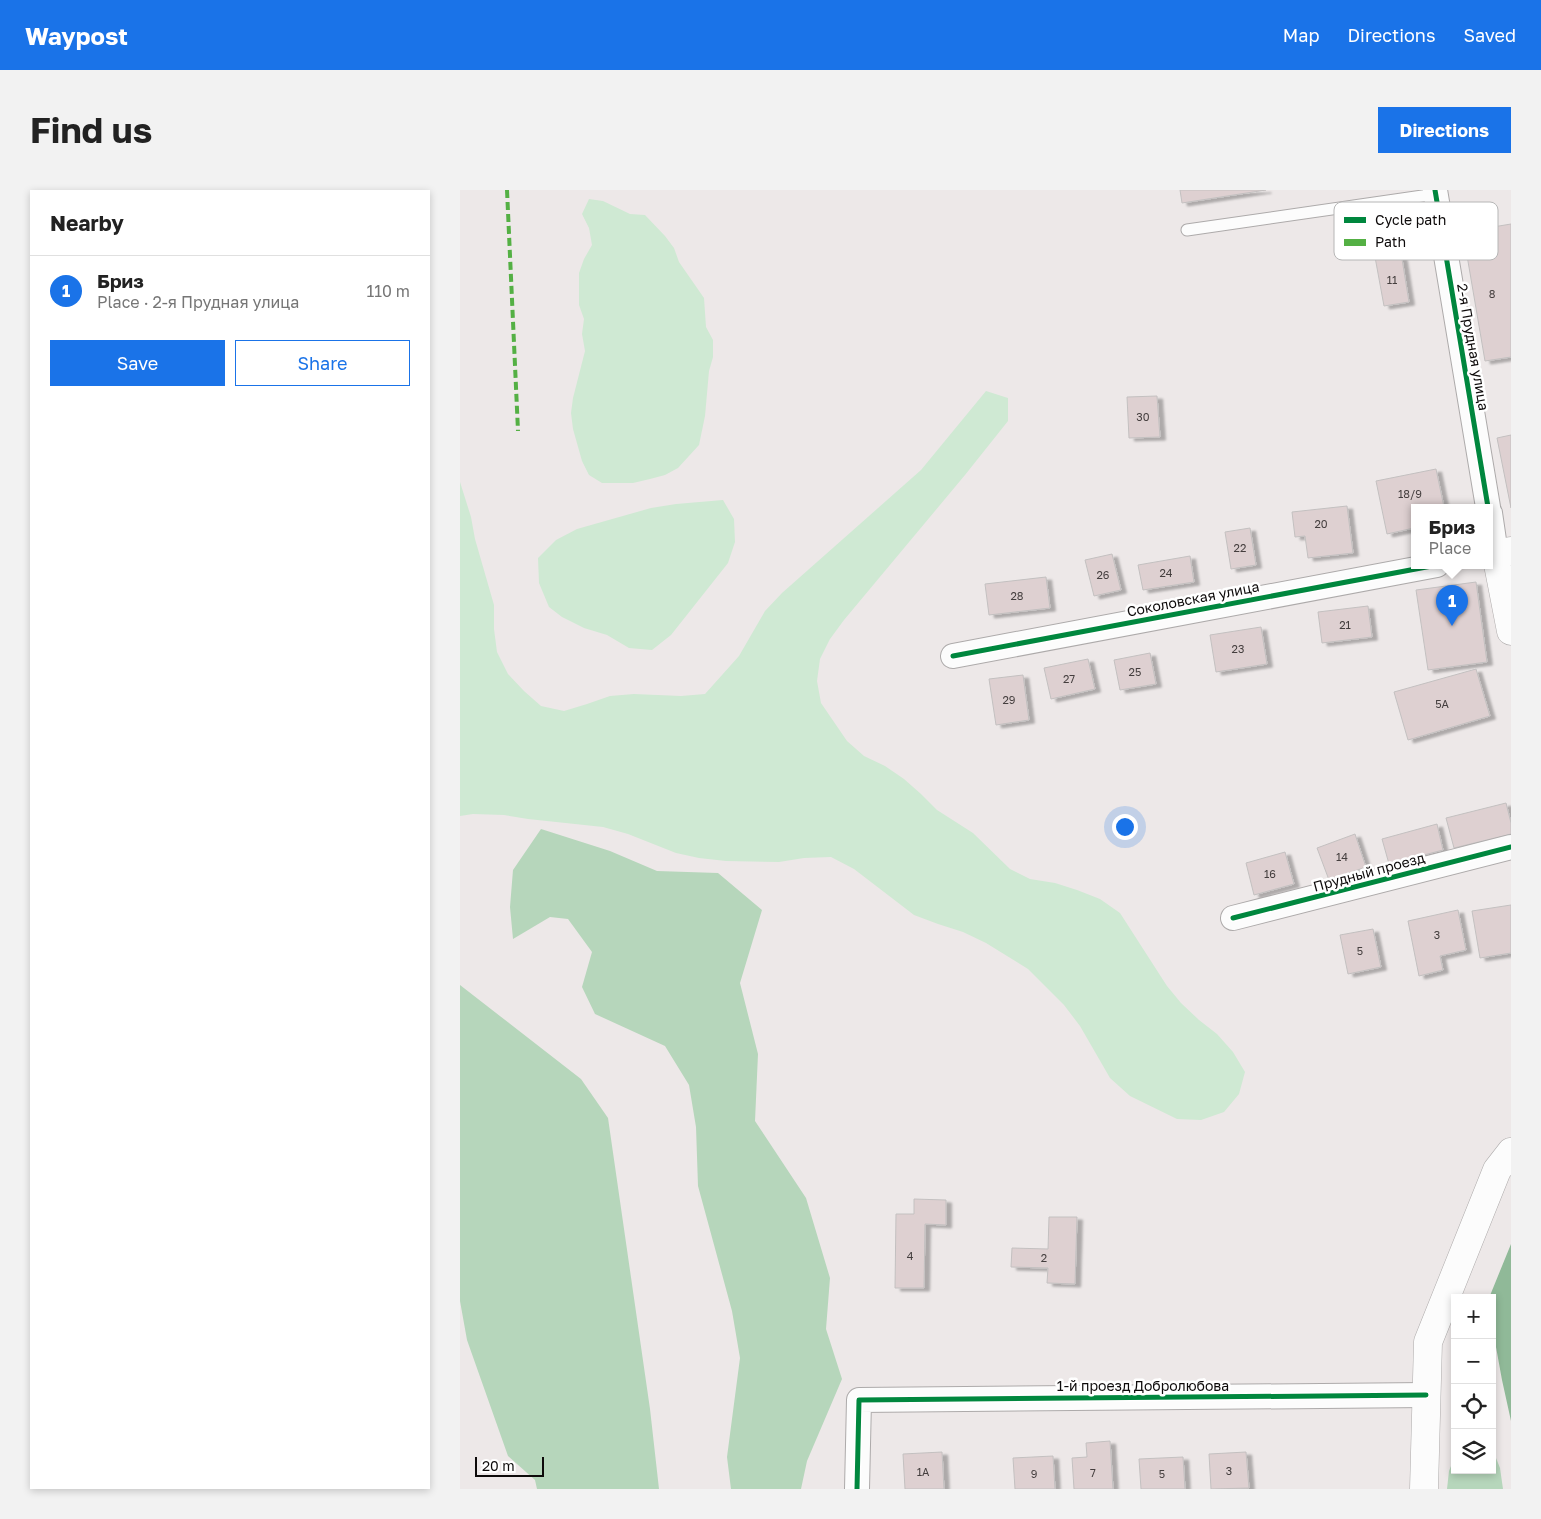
<!DOCTYPE html>
<meta charset="utf-8">
<style>
body{margin:0;font-family:"Golos Text",sans-serif;background:#f2f2f2;color:#222}
.controls{position:absolute;right:15px;bottom:15px;display:grid;overflow:hidden;border-radius:0px;box-shadow:0 2px 8px #0003}
.controls button{width:45px;height:45px;display:grid;place-items:center;padding:0;border:0;border-bottom:1px solid #e0e0e0;background:#fff;color:#222;font:25px sans-serif}
.scale{position:absolute;left:15px;bottom:12px;width:69px;box-sizing:border-box;padding-left:5px;border:2px solid #0d0a0a;border-top:0;font-size:14px;line-height:18px;white-space:nowrap;color:#0d0a0a;-webkit-text-stroke:4px #fff;paint-order:stroke}
.you{position:absolute;left:664px;top:636px;width:18px;height:18px;margin:-12px;border:4px solid #fff;border-radius:50%;background:#1a73e8;box-shadow:0 0 0 8px #1a73e833}
.badge{display:grid;place-items:center;width:32px;height:32px;border-radius:50%;background:#1a73e8;color:#fff;font-size:16px;font-weight:700}
.pin{position:absolute;translate:-50% -41px;filter:drop-shadow(0 1px 2px #0008)}
.pin::after{content:'';position:absolute;top:26px;width:18px;height:15px;background:inherit;clip-path:polygon(0 0,100% 0,50% 100%)}
.popup{position:absolute;left:951px;top:314px;width:82px;height:65px;box-sizing:border-box;display:grid;place-content:center;border-radius:0px;background:#fff;filter:drop-shadow(0 1px 4px #0005);font-size:16px;white-space:nowrap;color:#767676}
.popup b{font-size:19px;color:#222}
.popup::after{content:'';position:absolute;left:50%;top:100%;margin-left:-10px;border:10px solid transparent;border-top-color:#fff}
.list{margin:0;padding:0;list-style:none}
h2{display:flex;justify-content:space-between;align-items:center;height:65px;margin:0;padding:0 20px;font-size:21px}
h2 small{font-size:16px;font-weight:400;color:#767676}
.list li{display:grid;grid-template-columns:32px 1fr auto;gap:15px;align-items:center;box-sizing:border-box;height:70px;padding:0 20px;border-top:1px solid #e0e0e0}
.list b{display:block;font-size:19px;white-space:nowrap}
.list p{margin:0;font-size:16px;white-space:nowrap;color:#767676}
.list em{font-size:16px;font-style:normal;color:#767676}
.actions{display:flex;gap:10px;padding:15px 20px}
.actions a{flex:1;padding:11px 0;border:1px solid #1a73e8;border-radius:0px;text-align:center;font-size:18px;color:#1a73e8}
.actions .main{background:#1a73e8;color:#fff}
.icon{flex:none;width:28px;height:28px;fill:none;stroke:currentColor;stroke-width:2;stroke-linecap:round;stroke-linejoin:round}
.map{position:relative;flex:none;width:1051px;height:1299px;overflow:hidden;border-radius:0px}
header{display:flex;align-items:center;gap:30px;box-sizing:border-box;height:70px;padding:0 25px;background:#1a73e8;color:#fff}
header strong{font-size:24px}
nav{display:flex;gap:28px;margin-inline-start:auto;font-size:18px}
.intro{display:flex;align-items:center;justify-content:space-between;box-sizing:border-box;height:120px;padding:0 30px}
h1{margin:0;font-size:35px}
.button{padding:12px 22px;border-radius:0px;background:#1a73e8;color:#fff;font-size:18px;font-weight:700}
main{display:flex;gap:30px;padding:0 30px}
aside{flex:1;background:#fff;border-radius:0px;box-shadow:0 2px 8px #0003}
.map>svg:first-child{display:block}
.green{fill:#cfe9d3}
.forest{fill:#b6d6bb}
.water{fill:#90b998}
.building{fill:#ded0d1;stroke:#c3c0c0;filter:url(#shadow)}
.lines{fill:none;stroke-linecap:round;stroke-linejoin:round}
.service-casing{stroke:#adaaaa;stroke-width:13}
.minor-casing{stroke:#adaaaa;stroke-width:26}
.tertiary-casing{stroke:#adaaaa;stroke-width:29}
.service{stroke:#fcfcfc;stroke-width:11}
.minor{stroke:#fcfcfc;stroke-width:24}
.tertiary{stroke:#fcfcfc;stroke-width:28}
.quiet{stroke:#54b044;stroke-width:4;stroke-dasharray:8 4;stroke-linecap:butt}
.cycleway-casing{stroke:#fff;stroke-width:8}
.cycleway{stroke:#00873e;stroke-width:5}
.labels{text-anchor:middle;stroke-width:5;stroke-linejoin:round;paint-order:stroke}
.number-label{font-size:11px;fill:#443e3e}
.street-label{font-size:14px;fill:#0d0a0a;stroke:#fff}
.key{fill:#fff;stroke:#b6b6b6;stroke-width:1}
.key-label{font-size:14px;fill:#0d0a0a}
</style>
<header>
<strong>Waypost</strong>
<nav><a>Map</a><a>Directions</a><a>Saved</a></nav>
</header>
<div class="intro"><h1>Find us</h1><a class="button">Directions</a></div>
<main>
<aside>
<h2>Nearby<small></small></h2>
<ul class="list">
<li><span class="badge">1</span><div><b>Бриз</b><p>Place · 2-я Прудная улица</p></div><em>110 m</em></li>
</ul>
<div class="actions"><a class="main">Save</a><a>Share</a></div>
</aside>
<div class="map">
<svg width="1051" height="1299" viewBox="0 0 1051 1299">
<defs>
<filter id="shadow"><feDropShadow dx="5.5" dy="3" stdDeviation="1" flood-color="#0004"/></filter>
</defs>
<rect width="100%" height="100%" fill="#ede8e8"/>
<path class="green" d="M129 9 143 11 170 24 185 25 205 46 214 58 219 72 244 108 246 137 253 150V167L249 181 245 226 239 255 218 278 205 285 190 289 173 293H142L129 285 122 271 113 239 111 223 113 208 125 161 122 144 124 129 119 115V83L124 69 132 55 129 38 122 24Z
M526 201 548 208V231L505 285 384 430 370 449 360 469 357 491 361 513 387 551 404 566 425 576 444 589 461 604 477 620 513 643 550 679 570 689 595 693 617 700 640 709 660 723 707 796 721 813 739 830 757 844 773 862 785 882 779 904 764 922 741 930 717 929 670 906 650 888 620 836 604 815 568 779 526 753 503 742 478 734 454 725 394 679 371 667 344 668 319 672 266 671 239 668 216 663 168 644 143 637 68 629 44 625 13 624 0 626V292L11 327 15 349 34 415V439L37 462 48 484 64 501 81 516 104 521 127 514 150 506 174 504 221 506 245 504 279 466 305 421 322 403 461 280Z
M263 310 274 329 275 352 268 373 211 445 192 460 169 458 147 445 124 438 102 427 89 417 79 393 78 368 96 350 117 339 191 318 216 314Z"/>
<path class="forest" d="M81 639 150 661 197 681 258 683 302 720 280 793 298 864 295 931 346 1008 370 1088 366 1139 382 1189 347 1271 341 1299H271L267 1267 280 1168 272 1121 238 996 236 937 229 895 205 856 135 824 122 797 132 762 108 729 90 727 53 749 50 717 53 680Z
M0 795 121 889 148 928 190 1219 199 1299H77L75 1290 48 1266 7 1150 0 1111Z
M1032 1258 1040 1278 1043 1299H987L989 1281 995 1266V1280H1032Z"/>
<path class="water" d="M1051 1054V1231L1042 1190 1032 1135V1108H1029Z"/>
<path class="building" d="M720 0H806L722 13Z
M1051 34V167L1025 171 1003 42Z
M941 63 949 112 924 116 915 67Z
M697 206 700 247 669 248 667 207Z
M1051 245V318L1037 248Z
M976 279 984 317H954V338L927 344 916 291Z
M887 316 893 363 848 368 845 346 835 347 832 322Z
M790 338 796 375 771 379 765 342Z
M652 364 661 400 634 406 625 370Z
M730 366 734 392 683 400 678 375Z
M586 387 590 418 529 425 525 394Z
M1016 392 1027 472 968 480 956 400Z
M908 416 912 447 862 453 858 422Z
M801 437 807 474 756 482 750 445Z
M690 463 696 494 660 500 654 470Z
M628 469 635 499 591 509 584 478Z
M1016 479 1030 526 948 550 934 502Z
M563 485 569 530 536 535 529 489Z
M1046 613 1051 633V644L994 658 986 628Z
M977 634 983 660 929 674 922 649Z
M895 644 906 677 869 690 857 658Z
M825 662 834 694 794 705 786 673Z
M1051 715V763L1020 768 1012 721Z
M998 720 1006 760 980 766 983 780 959 786 948 731Z
M913 739 921 777 888 784 880 745Z
M454 1009 486 1010V1035L465 1034 464 1098H435L436 1024H454Z
M589 1027H617L615 1094 587 1093 588 1078 551 1077 552 1058 588 1059Z
M650 1251 653 1299H614L612 1268 627 1267 626 1253Z
M482 1262 484 1299H445L443 1264Z
M786 1262 789 1298 751 1299 749 1264Z
M593 1266 595 1299H555L553 1268Z
M723 1267 725 1299H681L679 1269Z"/>
<g class="lines">
<defs>
<path id="service" d="M727 40 976 4"/>
<path id="minor" d="M975 0 1028 317
M1030 323 1036 364 1030 365
M493 466 977 375
M773 728 1051 657
M397 1299 399 1210 966 1205"/>
<path id="tertiary" d="M1051 361 1036 364 1051 441
M964 1299 968 1152 1037 980 1051 962"/>
</defs>
<use href="#service" class="service-casing"/>
<use href="#minor" class="minor-casing"/>
<use href="#tertiary" class="tertiary-casing"/>
<use href="#service" class="service"/>
<use href="#minor" class="minor"/>
<use href="#tertiary" class="tertiary"/>
<path class="quiet" d="M47 0 58 241"/>
<defs>
<path id="cycleway" d="M975 0 1028 317
M493 466 977 375
M773 728 1051 657
M397 1299 399 1210 966 1205"/>
</defs>
<use href="#cycleway" class="cycleway-casing"/>
<use href="#cycleway" class="cycleway"/>
</g>
<g class="labels">
<g class="number-label">
<text x="932" y="94">11</text>
<text x="1032" y="108">8</text>
<text x="683" y="231">30</text>
<text x="950" y="308">18/9</text>
<text x="861" y="338">20</text>
<text x="780" y="362">22</text>
<text x="706" y="387">24</text>
<text x="643" y="389">26</text>
<text x="557" y="410">28</text>
<text x="885" y="439">21</text>
<text x="778" y="463">23</text>
<text x="675" y="486">25</text>
<text x="609" y="493">27</text>
<text x="549" y="514">29</text>
<text x="982" y="518">5А</text>
<text x="882" y="671">14</text>
<text x="810" y="688">16</text>
<text x="977" y="749">3</text>
<text x="900" y="765">5</text>
<text x="450" y="1070">4</text>
<text x="584" y="1072">2</text>
<text x="769" y="1285">3</text>
<text x="463" y="1286">1А</text>
<text x="633" y="1287">7</text>
<text x="574" y="1288">9</text>
<text x="702" y="1288">5</text>
</g>
<g class="street-label">
<text transform="translate(1013 157) rotate(80)" y="5">2-я Прудная улица</text>
<text transform="translate(733 409) rotate(-11)" y="5">Соколовская улица</text>
<text transform="translate(909 682) rotate(-15)" y="5">Прудный проезд</text>
<text x="683" y="1201">1-й проезд Добролюбова</text>
</g>
</g>
<rect x="874" y="12" width="164" height="58" rx="8" class="key"/>
<rect x="884" y="27" width="22" height="6" fill="#00873e"/>
<rect x="884" y="49" width="22" height="7" fill="#54b044"/>
<g class="key-label">
<text x="915" y="35">Cycle path</text>
<text x="915" y="57">Path</text>
</g>
</svg>
<div class="controls">
<button>+</button>
<button>−</button>
<button><svg class="icon" aria-label="locate" viewBox="0 0 24 24"><circle cx="12" cy="12" r="6"/><path d="M12 2v4M12 18v4M2 12h4M18 12h4"/></svg></button>
<button><svg class="icon" aria-label="layers" viewBox="0 0 24 24"><path d="M12 4l9 5-9 5-9-5zM3 14l9 5 9-5"/></svg></button>
</div>
<div class="scale">20 m</div>
<div class="you"></div>
<div class="pin badge" style="left:992px;top:436px">1</div>
<div class="popup"><b>Бриз</b>Place</div>
</div>
</main>
